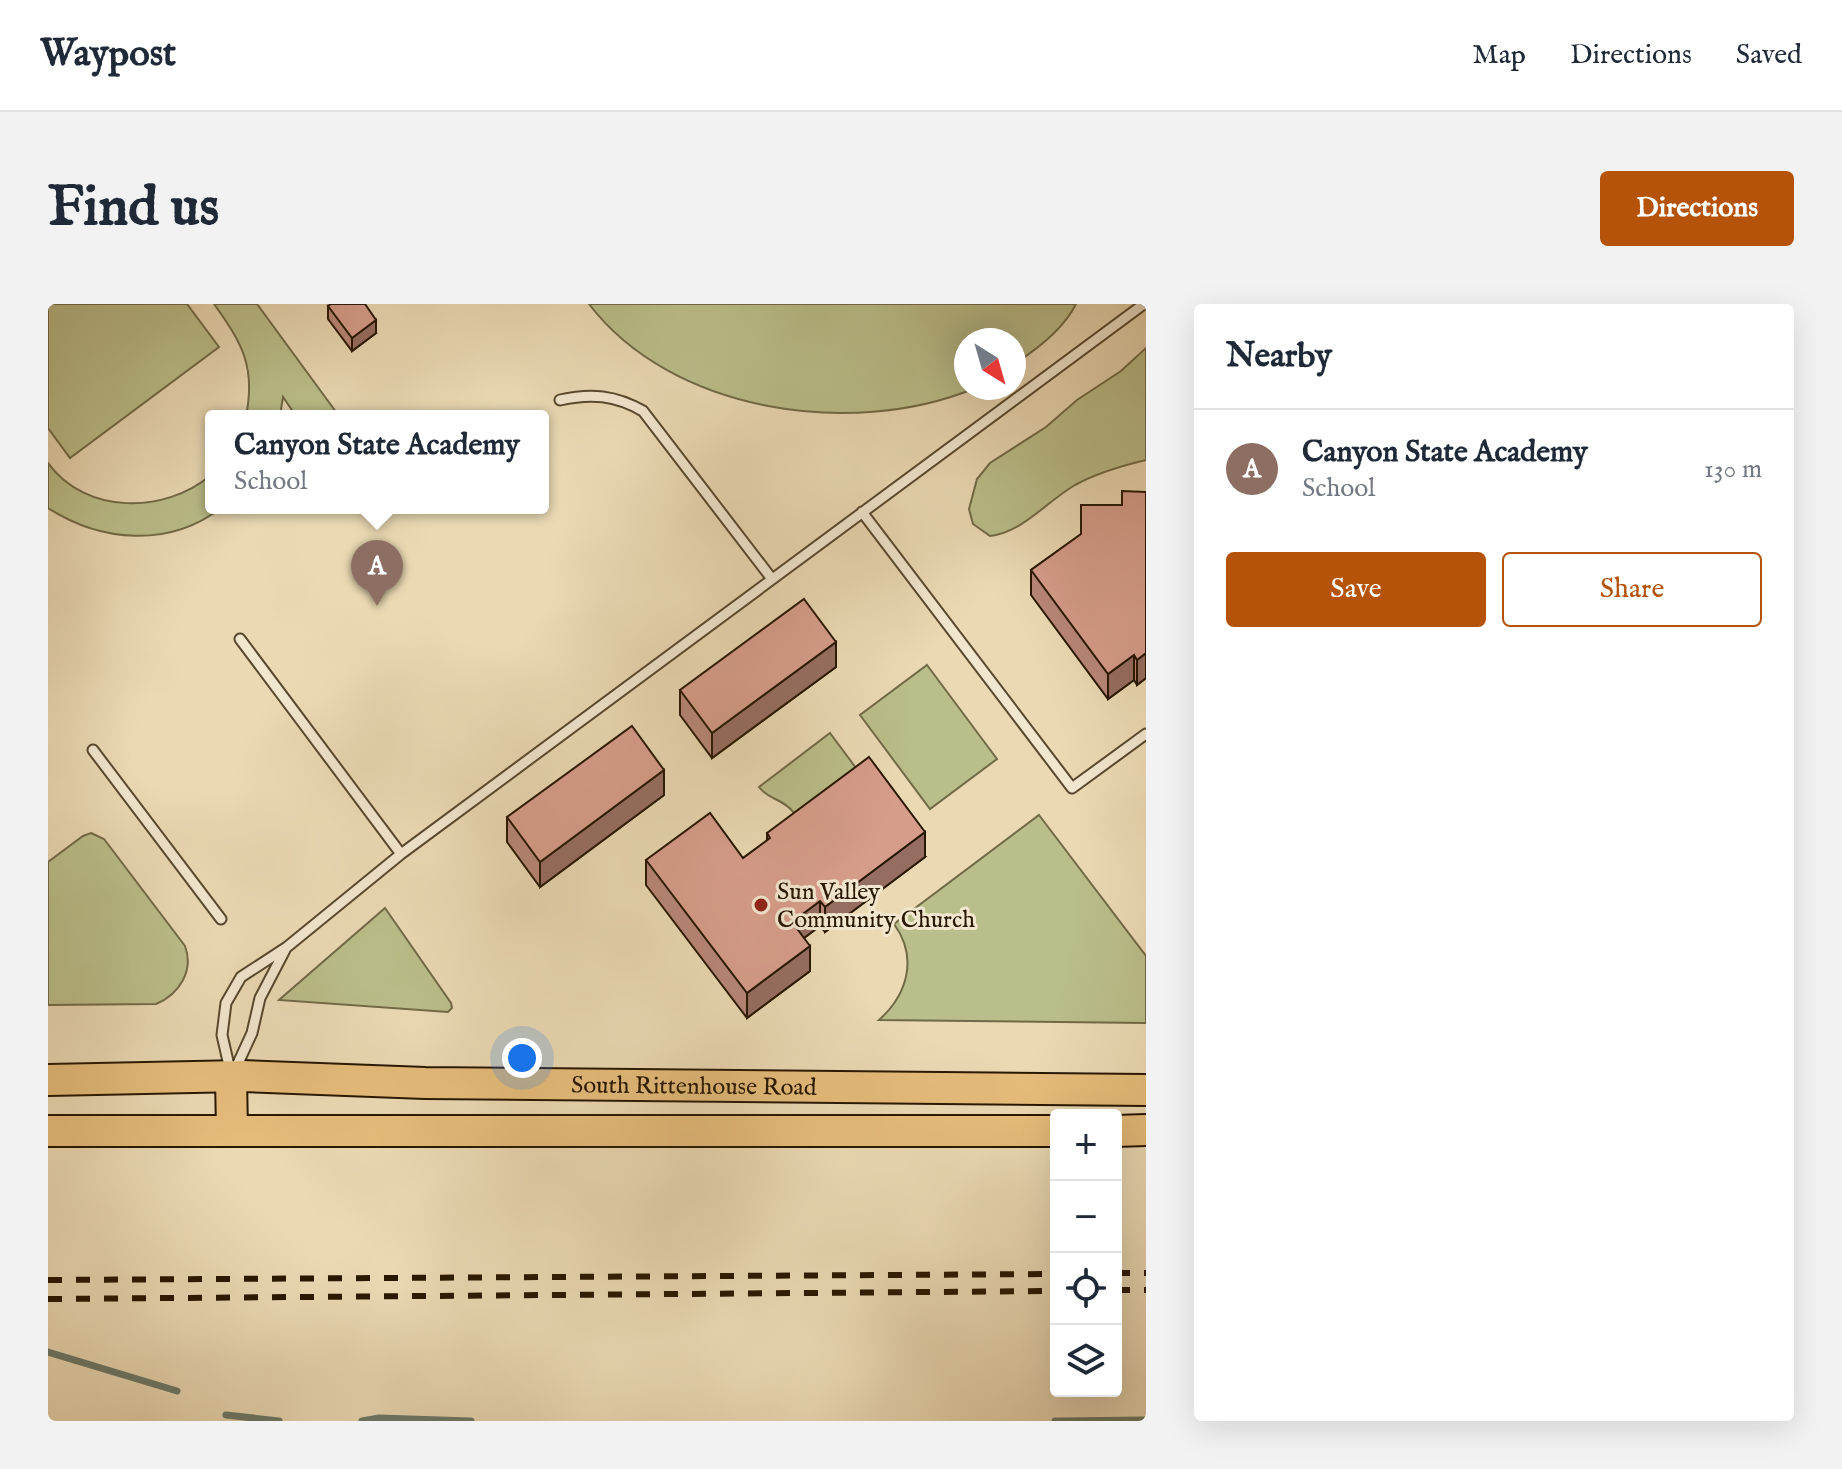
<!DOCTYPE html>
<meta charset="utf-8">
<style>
body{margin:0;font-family:"IM FELL English",serif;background:#f2f2f3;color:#1f2937}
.controls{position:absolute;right:24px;bottom:24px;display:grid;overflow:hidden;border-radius:8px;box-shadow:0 8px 32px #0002}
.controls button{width:72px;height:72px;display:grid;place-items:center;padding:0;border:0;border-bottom:2px solid #e0e1e3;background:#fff;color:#1f2937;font:40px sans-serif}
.compass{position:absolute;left:906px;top:24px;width:72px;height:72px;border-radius:50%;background:#fff;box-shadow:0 8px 32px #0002;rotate:143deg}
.you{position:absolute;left:474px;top:754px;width:28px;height:28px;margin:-20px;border:6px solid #fff;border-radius:50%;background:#1a73e8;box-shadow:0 0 0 12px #1a73e833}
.badge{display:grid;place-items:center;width:52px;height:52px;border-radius:50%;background:#b45309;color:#fff;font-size:26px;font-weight:700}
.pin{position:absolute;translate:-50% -66px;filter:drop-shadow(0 2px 4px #0008)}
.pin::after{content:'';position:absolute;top:42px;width:28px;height:24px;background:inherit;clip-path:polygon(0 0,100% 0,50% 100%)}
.popup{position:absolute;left:157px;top:106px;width:344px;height:104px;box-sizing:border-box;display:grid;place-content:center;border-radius:8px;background:#fff;filter:drop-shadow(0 2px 6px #0005);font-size:26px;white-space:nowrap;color:#747a83}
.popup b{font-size:30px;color:#1f2937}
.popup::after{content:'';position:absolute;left:50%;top:100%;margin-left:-16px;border:16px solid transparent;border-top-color:#fff}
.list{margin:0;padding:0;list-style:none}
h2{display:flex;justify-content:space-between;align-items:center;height:104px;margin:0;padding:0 32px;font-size:34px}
h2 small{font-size:26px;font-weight:400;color:#747a83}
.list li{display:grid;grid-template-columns:52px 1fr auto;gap:24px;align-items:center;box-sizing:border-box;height:120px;padding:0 32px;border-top:2px solid #e0e1e3}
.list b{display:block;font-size:30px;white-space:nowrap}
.list p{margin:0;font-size:26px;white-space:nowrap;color:#747a83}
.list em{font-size:26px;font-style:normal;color:#747a83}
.actions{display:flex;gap:16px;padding:24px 32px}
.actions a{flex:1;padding:18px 0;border:2px solid #b45309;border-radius:8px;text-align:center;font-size:28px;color:#b45309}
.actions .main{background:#b45309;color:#fff}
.icon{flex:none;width:44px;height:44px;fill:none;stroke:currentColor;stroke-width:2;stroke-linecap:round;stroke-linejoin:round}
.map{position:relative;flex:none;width:1098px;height:1117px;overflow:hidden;border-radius:8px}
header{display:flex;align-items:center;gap:48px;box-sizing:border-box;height:112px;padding:0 40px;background:#fff;border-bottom:2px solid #e0e1e3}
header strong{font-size:38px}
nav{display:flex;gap:44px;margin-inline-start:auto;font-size:28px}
.intro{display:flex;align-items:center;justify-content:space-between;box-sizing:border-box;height:192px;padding:0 48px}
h1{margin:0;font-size:56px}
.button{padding:20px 36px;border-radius:8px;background:#b45309;color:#fff;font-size:28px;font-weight:700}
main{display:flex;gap:48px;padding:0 48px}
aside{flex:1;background:#fff;border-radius:8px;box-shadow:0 8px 32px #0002}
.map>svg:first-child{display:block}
.green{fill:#babe8a;stroke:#716a46;stroke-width:2}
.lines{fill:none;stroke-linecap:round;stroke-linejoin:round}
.stream{stroke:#6b7969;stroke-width:7}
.service-casing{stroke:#58482e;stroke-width:13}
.primary-casing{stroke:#281701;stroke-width:34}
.service{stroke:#f1e6ce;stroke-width:9}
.primary{stroke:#e5bc7a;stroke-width:30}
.rail{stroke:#281701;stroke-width:6;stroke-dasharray:14 14;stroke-linecap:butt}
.wall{fill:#b88778;stroke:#281701;stroke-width:2}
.shaded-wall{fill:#966e61;stroke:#281701;stroke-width:2}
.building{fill:#d69d8b;stroke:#281701;stroke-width:2}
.poi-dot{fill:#8f2418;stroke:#f1e6ce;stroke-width:3}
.labels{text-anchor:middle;stroke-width:6;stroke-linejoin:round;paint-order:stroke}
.poi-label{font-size:24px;fill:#281701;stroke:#f1e6ce;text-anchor:start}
.street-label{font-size:24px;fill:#281701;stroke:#f1e6ce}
</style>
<header>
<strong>Waypost</strong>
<nav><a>Map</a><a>Directions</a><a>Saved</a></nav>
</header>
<div class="intro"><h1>Find us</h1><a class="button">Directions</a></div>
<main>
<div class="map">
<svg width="1098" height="1117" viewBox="0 0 1098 1117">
<rect width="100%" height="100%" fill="#ead9b3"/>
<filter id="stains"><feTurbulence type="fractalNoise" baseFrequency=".0025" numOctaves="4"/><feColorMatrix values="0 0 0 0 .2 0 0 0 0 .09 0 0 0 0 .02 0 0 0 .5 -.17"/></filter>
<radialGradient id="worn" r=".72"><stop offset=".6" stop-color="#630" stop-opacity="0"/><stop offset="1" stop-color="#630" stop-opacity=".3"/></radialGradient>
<path class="green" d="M0 0H139L171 43 22 154 0 124Z
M166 0H209L291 112H248L235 93 232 112H198C208 63 194 39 166 0Z
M541 0H1028C1016 24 988 46 966 60V36H918V84H927L925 85C804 134 624 109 541 0Z
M1098 44V156C1073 162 1049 169 1027 181 998 198 975 228 942 232L925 220 921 205 929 175 942 159 998 123 1029 96 1073 67Z
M0 159C38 211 117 210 163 171V204H173C121 244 53 238 0 204Z
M879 361 949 455 882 505 812 411Z
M782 429 808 464 746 509C735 494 720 496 711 483Z
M991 511 1098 652V719L831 716C860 690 870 653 846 620Z
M43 529 56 535 137 642C146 666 132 690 108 700L0 701V558L35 532Z
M337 604 403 699 404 704 400 708 231 696Z"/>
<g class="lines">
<path class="stream" d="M0 1048 129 1087
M178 1111 231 1117
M314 1117 331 1114 423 1117
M1007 1117 1098 1116"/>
<defs>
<path id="service" d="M512 96C543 89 567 91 595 107L724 275
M814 208 1024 484 1098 430
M192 335 353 550
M45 446 173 615
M182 766 174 731 178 699 193 673 239 643 353 550 1096 0
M186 768 204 729 212 694 237 646"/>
<g id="primary">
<path d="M183 773 184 827"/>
<path id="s1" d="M0 776 194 772 377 779 1098 786"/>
<path d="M0 827H1008"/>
<path d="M1068 827 1098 826"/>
</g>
</defs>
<use href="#service" class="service-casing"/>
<use href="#primary" class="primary-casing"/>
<use href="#service" class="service"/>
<use href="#primary" class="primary"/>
<path class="rail" d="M1068 969H1098
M0 976 1008 970
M1068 986H1098
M0 995 1008 987"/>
</g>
<path class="wall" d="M280 2 328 29 304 47 280 15Z
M1098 188V374L1089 381 1086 376 1060 395 983 291V266L1074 201Z
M788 363 664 454 632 411V386Z
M616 491 492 583 459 538V513Z
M719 529 877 553 777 628 772 622 756 634 762 667 699 714 598 581V556L695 554 719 537Z"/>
<path class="shaded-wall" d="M328 16V29L304 47V34Z
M788 338V363L664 454V429Z
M1098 349V374L1089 381V356Z
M1086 351V376L1060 395V370Z
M616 466V491L492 583V558Z
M877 528V553L777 628V603Z
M772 597V622L744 643V618Z
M762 642V667L699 714V689Z"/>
<path class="building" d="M283 0H317L328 16 304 34 280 2Z
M1074 187 1098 188V349L1089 356 1086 351 1060 370 983 266 1033 230V201H1074Z
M756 295 788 338 664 429 632 386Z
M584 422 616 466 492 558 459 513Z
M821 453 877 528 777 603 772 597 744 618 762 642 699 689 598 556 662 509 695 554 722 534 719 529Z"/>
<circle class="poi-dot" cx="713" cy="601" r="8"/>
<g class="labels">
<g class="poi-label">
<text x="729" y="595">Sun Valley<tspan x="729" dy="28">Community Church</tspan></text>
</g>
<g class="street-label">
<text dy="8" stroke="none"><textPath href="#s1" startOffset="646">South Rittenhouse Road</textPath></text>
</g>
</g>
<rect width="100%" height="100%" filter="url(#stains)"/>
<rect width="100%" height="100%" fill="url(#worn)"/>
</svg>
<div class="controls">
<button>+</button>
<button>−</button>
<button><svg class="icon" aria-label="locate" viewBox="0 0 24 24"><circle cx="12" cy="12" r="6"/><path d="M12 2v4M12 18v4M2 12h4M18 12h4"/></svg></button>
<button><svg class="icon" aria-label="layers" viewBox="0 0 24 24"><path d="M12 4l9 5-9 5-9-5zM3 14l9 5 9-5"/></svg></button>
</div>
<svg class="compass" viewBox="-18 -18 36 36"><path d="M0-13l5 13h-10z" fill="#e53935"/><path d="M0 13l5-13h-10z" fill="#747a83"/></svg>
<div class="you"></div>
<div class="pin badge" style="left:329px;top:302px;background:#8d6e63">A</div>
<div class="popup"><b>Canyon State Academy</b>School</div>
</div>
<aside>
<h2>Nearby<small></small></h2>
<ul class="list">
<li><span class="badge" style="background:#8d6e63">A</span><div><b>Canyon State Academy</b><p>School</p></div><em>130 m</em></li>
</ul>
<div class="actions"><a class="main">Save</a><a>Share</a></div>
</aside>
</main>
